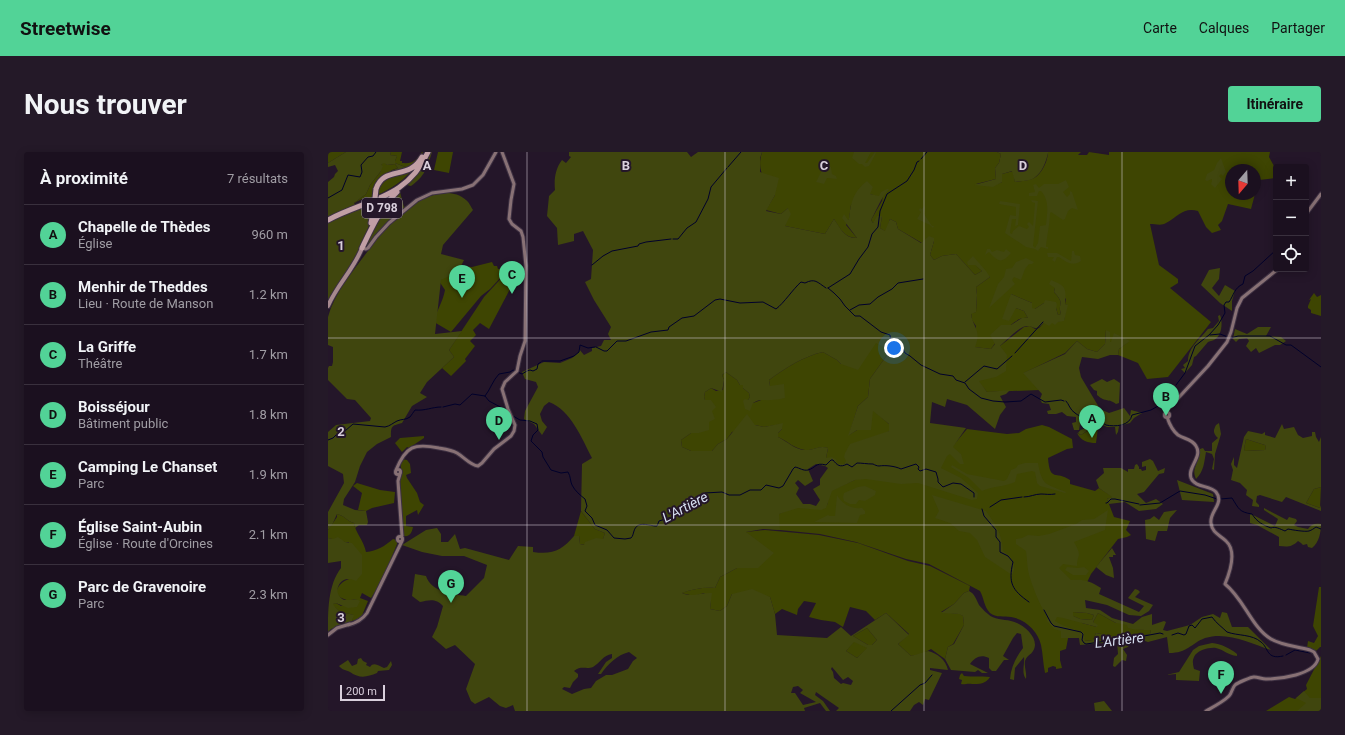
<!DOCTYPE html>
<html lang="fr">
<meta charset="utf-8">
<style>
body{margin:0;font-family:Roboto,sans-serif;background:#241928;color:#f1f3f6}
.controls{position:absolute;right:12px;top:12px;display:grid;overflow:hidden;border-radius:4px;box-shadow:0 2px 10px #0003}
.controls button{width:36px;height:36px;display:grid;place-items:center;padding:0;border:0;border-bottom:1px solid #39303d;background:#1b101f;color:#f1f3f6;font:20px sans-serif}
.compass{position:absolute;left:897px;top:12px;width:36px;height:36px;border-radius:50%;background:#1b101f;box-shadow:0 2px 10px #0003;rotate:199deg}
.scale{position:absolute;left:12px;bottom:10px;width:45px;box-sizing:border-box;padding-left:4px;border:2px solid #d9cfdc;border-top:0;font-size:11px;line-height:14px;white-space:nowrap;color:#d9cfdc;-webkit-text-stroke:3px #241629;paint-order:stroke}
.you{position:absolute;left:566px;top:196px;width:14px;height:14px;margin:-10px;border:3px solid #fff;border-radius:50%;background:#1a73e8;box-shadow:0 0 0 6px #1a73e833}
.badge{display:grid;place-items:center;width:26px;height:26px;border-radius:50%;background:#52d397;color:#111;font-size:13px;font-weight:700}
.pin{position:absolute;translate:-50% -33px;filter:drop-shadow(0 1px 2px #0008)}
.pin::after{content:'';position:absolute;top:21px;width:14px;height:12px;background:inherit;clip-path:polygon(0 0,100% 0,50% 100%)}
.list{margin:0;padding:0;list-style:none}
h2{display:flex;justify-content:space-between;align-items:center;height:52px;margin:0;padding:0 16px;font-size:17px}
h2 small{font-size:13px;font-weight:400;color:#a09da4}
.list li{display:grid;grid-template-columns:26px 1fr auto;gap:12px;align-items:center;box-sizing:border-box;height:60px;padding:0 16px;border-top:1px solid #39303d}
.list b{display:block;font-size:15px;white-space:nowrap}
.list p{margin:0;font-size:13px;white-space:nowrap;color:#a09da4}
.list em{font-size:13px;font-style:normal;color:#a09da4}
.icon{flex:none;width:22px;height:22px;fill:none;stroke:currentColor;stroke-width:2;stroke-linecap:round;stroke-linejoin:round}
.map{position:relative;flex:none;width:993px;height:559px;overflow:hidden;border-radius:4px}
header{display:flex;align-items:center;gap:24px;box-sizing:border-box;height:56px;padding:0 20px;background:#52d397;color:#111}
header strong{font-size:19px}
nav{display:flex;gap:22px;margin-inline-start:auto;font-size:14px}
.intro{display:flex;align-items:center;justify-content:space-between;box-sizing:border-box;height:96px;padding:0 24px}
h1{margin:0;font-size:28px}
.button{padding:10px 18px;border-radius:4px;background:#52d397;color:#111;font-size:14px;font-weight:700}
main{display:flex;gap:24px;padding:0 24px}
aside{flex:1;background:#1b101f;border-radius:4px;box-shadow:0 2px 10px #0003}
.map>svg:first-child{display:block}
.green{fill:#3e4502}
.forest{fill:#40460e;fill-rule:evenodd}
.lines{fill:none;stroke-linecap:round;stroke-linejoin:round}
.stream{stroke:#00002b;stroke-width:1}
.secondary-casing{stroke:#3d3042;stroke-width:5}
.primary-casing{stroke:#3d3042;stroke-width:6}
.highway-casing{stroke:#3d3042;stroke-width:7}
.secondary{stroke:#887175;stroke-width:3}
.primary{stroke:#a6898e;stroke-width:4}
.highway{stroke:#c19fa5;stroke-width:5}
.highway-bridge-casing{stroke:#3d3042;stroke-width:7;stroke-linecap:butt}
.highway-bridge{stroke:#c19fa5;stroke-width:5}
.grid{fill:none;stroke:#d9cfdc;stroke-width:1;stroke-opacity:0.55}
.labels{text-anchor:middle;stroke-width:4;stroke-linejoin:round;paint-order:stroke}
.shield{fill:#241629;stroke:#a398a6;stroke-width:1}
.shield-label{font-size:12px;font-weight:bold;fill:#d9cfdc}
.water-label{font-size:14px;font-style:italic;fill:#d6dff0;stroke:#241629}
.grid-label{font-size:13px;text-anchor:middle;font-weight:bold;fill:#d9cfdc;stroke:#241629;stroke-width:4;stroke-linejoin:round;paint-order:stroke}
</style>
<header>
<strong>Streetwise</strong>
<nav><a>Carte</a><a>Calques</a><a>Partager</a></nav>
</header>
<div class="intro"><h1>Nous trouver</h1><a class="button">Itinéraire</a></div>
<main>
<aside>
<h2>À proximité<small>7 résultats</small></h2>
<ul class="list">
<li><span class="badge">A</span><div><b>Chapelle de Thèdes</b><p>Église</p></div><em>960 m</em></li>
<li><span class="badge">B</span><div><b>Menhir de Theddes</b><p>Lieu · Route de Manson</p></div><em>1.2 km</em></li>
<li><span class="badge">C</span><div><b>La Griffe</b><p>Théâtre</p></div><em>1.7 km</em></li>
<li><span class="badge">D</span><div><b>Boisséjour</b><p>Bâtiment public</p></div><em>1.8 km</em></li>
<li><span class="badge">E</span><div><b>Camping Le Chanset</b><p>Parc</p></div><em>1.9 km</em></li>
<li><span class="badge">F</span><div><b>Église Saint-Aubin</b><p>Église · Route d'Orcines</p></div><em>2.1 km</em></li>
<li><span class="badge">G</span><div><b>Parc de Gravenoire</b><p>Parc</p></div><em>2.3 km</em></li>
</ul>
</aside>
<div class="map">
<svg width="993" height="559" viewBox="0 0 993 559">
<rect width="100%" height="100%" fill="#241629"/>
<path class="green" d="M0 0H18L0 11Z
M63 0H74L72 9H74V11C86 12 88 8 94 0H95L92 6 78 18 77 15 67 11V9L69 4 62 3Z
M110 0H125L121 21 106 18Z
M434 0H669L673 2 671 11 667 16 668 27 648 32 667 33 674 30V22L685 19 687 30C693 29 699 29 704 27 713 24 720 9 720 0H753L750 3H759L761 0 781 3V0H942L941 5 946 14 947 26 931 28 927 41V18H903V42H927L923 57 900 52 894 69 890 73 893 78 884 81 878 75 870 59C855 55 850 65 838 71 834 74 827 72 822 72L831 113 850 127V131L842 136 883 170 840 225 819 227 810 211 790 203 791 197 801 189 782 190 778 178 777 192 769 200 759 197 749 189 737 201 696 221 712 238 659 240 650 229 672 194 696 175 702 174 707 177 711 176 716 171H724L736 168 739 153 737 152 738 147 727 136 726 140C738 153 729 151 733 162L730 163 728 156 716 151 707 157H704V151L683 142 688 156 696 159 700 166C685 164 671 186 663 197L646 195 648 174 644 168 643 161 648 160 649 143 648 135 662 125 647 113 654 119 647 123 628 102 614 104 606 108 602 103 606 89 594 91 570 77 568 70 562 67 558 80 552 76 554 64 545 71 543 68 554 49 555 44 551 45 542 42 523 53 521 67 518 73 529 86C517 86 512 77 506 67L497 82 457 74 460 56 453 62 438 58 447 43C437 27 428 20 434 0Z
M56 10 59 13 67 12 70 16 64 18 60 21 68 20 59 23 46 44 41 46 38 45 26 51 38 42 42 33 53 19V13Z
M85 17C75 29 63 37 49 43V37L57 26Z
M164 110 166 114H169L170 117 177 116 175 123 162 137 153 144 123 180 106 170C108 159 115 150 117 138L111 129 133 114 144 115Z
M179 120 188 131 181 139 161 177 152 171 145 178 148 183 142 189 147 194 137 207 138 209 123 224 114 216 126 205 121 198 156 145Z
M986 141 989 145 993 143V164L983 161V158L980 156V154L983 147 981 148Z
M548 190 562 199 542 227 540 245 530 254 521 283 529 278 545 258 561 272V279L519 309 516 312H510L498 306 500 296C490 293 485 299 477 298 467 297 459 289 450 285V281L454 277V272L436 275 427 273 404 280 399 287 390 292 384 299H363L354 295 353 288 363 281H371L377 248 376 245 377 240 383 236 388 239 395 238 396 228 394 223 398 220 409 228 412 233H415V236L421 241 422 245 420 248 425 251 436 247 441 248 442 234 441 228C457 216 476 204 495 200L509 208 513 212 545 193Z
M714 273 721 275 744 287 745 296 739 297 720 306C722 331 728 318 742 328V332L767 339 771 336 785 345 779 347 786 365 802 369 798 378 803 383 799 385 790 387 763 422 745 460 759 461 766 463 764 468 752 467 745 464 754 471 769 475 765 470 770 461 788 471H796L810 477 817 478H823L822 482 806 485 784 484 768 481 765 488 757 489 756 486 742 476 738 497 732 499V508L734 516 728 517V515L725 514 720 516V520L717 521C715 512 715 502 713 493 710 479 697 467 683 465 676 464 668 466 662 461 656 455 656 446 652 439L601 412 578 407 528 390 492 382 442 377 427 371 471 354 495 357 499 353 502 339 531 326 609 313 639 277 679 282 691 281 698 277Z
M767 274 768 276H770L768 291C760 291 753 289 749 281L753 283Z
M96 284V286C91 289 86 293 81 296L79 295 74 300 67 291 72 286Z
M918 287 937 293 938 295 937 298 917 299 916 297Z
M74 307 79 308 82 312 83 321 78 323 79 326 89 341 92 350 96 353 90 363 89 358 78 364V374L85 375C84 380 82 385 76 384L74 382V378L72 327C75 319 71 315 74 307Z
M29 331 52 338 67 340 66 351 44 356 38 359 30 358 34 341 25 334Z
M993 335 992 356 978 351 986 337Z
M253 359 267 377 277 381 275 387 257 393 252 392 251 384H246Z
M9 362C18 364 18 369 26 371 27 380 36 389 38 400 49 399 57 394 65 387L69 388V392L54 429 43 446 34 441 32 446 40 449 33 466 24 469 25 463C17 461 9 460 4 452L8 451 13 454 29 447C24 448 20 449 16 447 2 443 11 430 21 427V390H17L0 386V378L9 365Z
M437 378 491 383 530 391 580 409 602 414 642 434 641 439 636 441 626 452 613 460 632 462 635 464 636 473 625 492 620 495 617 507 603 497 594 502 583 504 570 492 581 482 558 461 547 468 538 459 522 455 515 475 507 470 493 468 481 465 488 451 476 449 470 457 469 463 454 457 447 462 442 445 404 442 399 454 392 459 382 457 383 447 376 441 366 444 353 441C364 437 376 435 387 436L392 425 409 416H430L418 380Z
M991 435H993V495H992L987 500 979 496 980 489 986 491 990 484 985 474Z
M539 476 549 488 544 493H540L525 484Z
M526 489 540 496 529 506 518 499Z
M993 504V559H938L961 545 967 547 979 537 978 533Z
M634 521 636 524C645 525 652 524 662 525 658 532 651 532 644 532 639 531 637 533 633 532L634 528 631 527 632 523Z"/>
<path class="forest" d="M18 0H63L62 3 69 4 67 9V11L77 15 78 18 59 21 70 16 67 12 59 13 56 11 53 13 55 14 53 19 42 33 38 42 26 51 30 57 46 51 42 71 28 106 0 151V30L6 25 7 22 10 19 7 13 0 15V11Z
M102 0H104C99 16 97 24 83 34L79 33Z
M241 0H359L363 5 370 0H434L432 6V20L451 26 447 43 438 59 453 62 460 56 463 62 457 74 497 82 506 67C512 76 517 87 529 86L514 66 516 62 520 68 521 67C523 50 525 40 539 29L545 35 542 42 551 44 553 40 559 37H561C553 46 549 57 543 68L545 71 549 64H554L552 76 557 79 562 67 568 70 570 77 593 91 601 84 606 86V89L602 103 606 108 614 104 628 102 647 123 654 119 647 113H640L639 110 645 104 658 119 662 125 648 135 649 143 648 160 643 162C645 176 654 178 647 195L663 197 667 192 662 183 673 173H683L694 166H700L696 159 688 156 681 169 674 167 683 142 704 151V156L707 157 716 151 717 148 728 150 729 153 728 156 730 163 733 162C729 150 738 153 726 140L727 136 721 132 723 128C739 134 738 137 737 152L740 153 736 169 730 170 727 173 724 171 721 174 716 171C705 182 706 171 695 175 687 179 679 188 672 194L679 203 678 219 668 225 651 229 659 240 682 238 678 242 672 244 678 255 672 263 667 277 639 253 619 247 617 255 604 250 602 271 638 276 625 295 633 302 636 312H632L622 302 619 304 613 316 633 326 650 341 649 347 644 348 590 331 573 332 538 327 527 328 504 339 498 356 493 358 470 356 451 362 452 378 435 377 418 380 446 401 430 416H409L392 425 387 436C376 435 364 437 354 441 364 446 373 440 384 441L382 457 392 459 399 454 404 442 424 437 442 445 447 462 449 483 499 486 513 475 523 484 558 461 581 483 570 492 583 504 600 499C609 501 618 508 620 518L602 516V518L614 521 601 548 597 547 595 553 591 550 586 553 582 559H508L511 556 488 540 487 543 495 549 502 559H498L492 551 476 556 477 559H187L185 553 178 556 172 554 161 545 147 552 143 549 138 537 147 512 127 493 118 497 104 485 109 475 115 454C108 446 101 448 92 450L84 444 87 422 98 424C103 440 124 442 138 444L156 426 159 413 136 404H114L94 400 74 393 98 378 109 376 113 382V390H120L127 382 132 397 137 396 181 408 190 394 205 395V400C225 403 234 398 246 384H251L252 392 256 393 257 390 268 386 275 387 277 381 267 377 253 359 254 312 264 306C254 287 243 258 221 250L216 254 212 262 214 269 219 275 214 283 206 272 196 267 197 259 210 235 208 230 197 227 194 220 216 210 232 211 244 206 251 200V197L256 203 264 199V196L273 194 276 188H283L280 182 283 175 266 148 257 130 263 127 265 98 255 79 246 82V89L230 93 229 76 219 64 221 44 227 38C226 28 227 17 234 8L238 11 243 5 241 4ZM548 191 562 199 542 227 540 245 530 254 520 284 529 278H543L545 259 561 272V279L522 292 517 301 516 305 518 309 516 312H510L508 310 509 308 504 305 498 306 500 296C491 293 487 298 479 298 468 299 459 289 450 285V281L454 277 455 271 436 275 427 273 419 262 399 287 390 292 384 299H363L354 295 353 288 363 281H371L381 278V270L387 267 384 259 388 255 383 248H377L376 245 377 240 383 236 394 240 396 228 394 223 398 220 409 228 412 233H415V236L421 241 422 245 420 248 417 247 415 249 417 257 422 259 425 251C433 246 435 249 443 248 448 248 452 247 457 246L456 232 442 234 441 228C457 216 476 204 495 200L509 208 513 212 530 218ZM488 312 497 314 500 316 492 327V333L485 337 492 348 488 354 482 352H475L468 342 471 336 467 331 470 328 477 334 485 329 480 317ZM539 476 549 488 544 493H540L525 484ZM526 490 539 496 529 506 518 499ZM301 500 309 506 305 509 300 517 284 523H278L268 529 263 536 256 537 244 542 234 537 236 535 242 536 245 530 250 525V522L246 519C254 513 258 518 265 515 272 511 275 503 284 502V506L278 510 270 522H273C280 512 289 503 301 500ZM504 515 515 528 520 525 525 529 523 533 515 531 513 532 506 526 505 520 503 517ZM470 534 475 538 472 541 488 550 475 553 467 541H463L465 535Z
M526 0H543L537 11H539L547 0 548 1 541 14 537 15 534 12H531L524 6Z
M669 0H720V1C718 10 714 21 706 26 702 29 693 29 687 30L684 19 674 22V30L665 35 646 33 668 27 667 16 671 11 673 2Z
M893 6 898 20 895 24 893 22 891 24 894 27 887 36 883 32 884 29V27L879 29 877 28 879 22 886 18 889 11Z
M492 10 498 12 503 15 504 22 508 24 509 27 499 26 496 32 488 30 494 18Z
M738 28 741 35 735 40 739 45 742 42V39L744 40 750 58 744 56 740 59 737 67 735 68 723 60 722 61C722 72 719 83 718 95H720V97L713 95 710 99 707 97 698 95 677 81 682 63 688 64V55L671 52 672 49 692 52 690 73 687 74 688 67H684L682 81 684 82 685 79 691 74 699 77 701 75 699 72 701 70 705 74 707 51 704 50 703 48 710 49 705 94 707 96 710 91 712 74 718 73C719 61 722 49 713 39H711L709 44H701V41L707 40 705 33 708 32 711 36 716 32H730Z
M72 40 76 55C94 47 120 32 138 48 141 50 143 55 145 58L115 93 113 102 136 108 130 120 113 128 107 182 134 179 121 198 126 205 99 230 92 241 99 245 84 254 74 271C63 274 63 274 63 285L49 292 39 300 32 314 27 330 16 347 15 353 27 358 38 359 40 370 39 373H31L27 376 26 371C18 369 18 364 9 362L4 373 0 378V360L16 331 15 322 0 314V280L8 273 42 269 43 266 27 248 19 247 0 228V216L1 214H4L5 210V195L0 193C0 185 0 174 0 165 7 139 27 117 42 96L36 93 58 53Z
M596 54 597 55 596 62 604 74H606L605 76 602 73 589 67 593 60 591 58 592 56 594 57Z
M659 97H662L664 100 669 98 676 100 678 97 683 101C674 112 670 110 661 100L657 103Z
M744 99H746L747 103 752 104 753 109C745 115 738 110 731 105H729L727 110 724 108 726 105H720L719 101H729L743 109Z
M698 106 706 110 704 112H701L697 117 693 128 686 125 684 128 687 132 661 156 670 132 676 125 678 117 684 116 688 110Z
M892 116 891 127 884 136 891 144 897 133 907 139 904 149V159L892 151 873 133 881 118Z
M892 163C895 170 894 184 886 188 885 189 881 189 880 190L868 204 866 205 864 213 857 221 853 217 857 216 855 213 860 209C860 196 872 187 880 177L885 176 891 169 890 164Z
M930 175H943L938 184 953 185 958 189 952 193H947L931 201 928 196 923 200 918 194 921 189 919 186 911 187 908 190 905 187 907 177 919 182Z
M778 178 782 180V190H783L786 181 802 189 791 197 790 203H782L770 207 754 205 751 216 753 225 772 257 781 261 796 256 802 264 803 258 814 261 806 266 802 271 791 274 790 280 788 283 787 275H779L773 272 770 276H768L766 274 753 283 750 281C753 276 757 277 762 276V270L753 267 751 278H746L744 271 748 270V265L739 264 734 260 728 262H720L719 259 723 258 721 252 714 251 712 247 714 242 695 221 737 202 749 189 759 197 769 200 777 192Z
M774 227 779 230 786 227 792 231 791 251 788 252C781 246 778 251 769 243V239L766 238 762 233Z
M891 271 893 282 887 302 886 318 884 317 886 307 884 302 878 300C876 311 876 319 868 327 864 318 868 315 870 307 871 304 872 300 872 297L875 296 877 299H884V291L890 286C885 281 885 279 888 273Z
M954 272 956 277 966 275 970 283 975 286 984 284V280H987L988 285 991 290 993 285V335L986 337 978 351 992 356 993 353V359L958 345 954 350 932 343 929 344 928 350 931 353V355L924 354 925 348 918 343 919 338 912 331 903 328 905 318 903 312 906 305V313L909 316 916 285 920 279 934 282 937 280V283L947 286ZM918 287 937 293 938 295 937 298 917 299 916 297Z
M822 307 825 309 830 319 837 316 836 321 831 322 816 340 809 342 818 351 828 347 835 352 828 357 811 359 797 350 781 352 779 347 784 345 771 336 768 328 776 321 775 316H793L800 320V317H806L807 313 809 312 811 315V317H813L814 319 818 318V314L814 315V310Z
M697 311H710C714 334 718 332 738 340L737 341 712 334 709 331 707 320 704 319 689 322 687 330C677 335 664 334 654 339L641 326 623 315 624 313 639 322 676 329 679 327 683 318 688 316 690 313Z
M849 328 885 342 886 350 854 348Z
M537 334 548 339 547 343 537 349 531 348 528 352H522L516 349 515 345 516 341 530 335Z
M509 343C515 353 523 357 534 356L537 359V362L532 363 529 371 486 370 500 363 502 364H507Z
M604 343 658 359C667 372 674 381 675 399 683 404 690 413 684 423L657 405 649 388 642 381 631 379 622 371 607 366 611 359Z
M936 356 959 368 961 365 968 367 969 369 966 373 970 375 980 377C983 372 987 371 993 372 993 380 991 391 984 396L980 395 979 392 975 393 973 391 970 389C964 395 960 395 951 394V385L929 373 922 371V363L923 362 947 374 950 367 936 358Z
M780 358 777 378 746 390C748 394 751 398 751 403 750 407 749 409 749 414L735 412 731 416 743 428C756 427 762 429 773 436L771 442 811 460 816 454 800 446 807 437 810 438 812 440 807 445 825 453 821 459 813 464 801 463 779 453 757 448 758 456 772 458 784 466 805 472 814 465 824 462V473L836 469 838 470 835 478 839 479 862 473 874 465 885 462 892 466 894 460 899 461 904 475H920L943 498C922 491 899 479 877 486 862 492 860 501 841 501L839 485 820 490 814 488 803 490 800 495 795 497 799 503 798 509 794 508 787 515 785 514 786 506 790 502 789 489 786 487 776 491 752 493 751 486H733V479L726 477 719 469 720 465C713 457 702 429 700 418 699 412 699 406 698 399L688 392V387L694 386 700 383 711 384 721 382 748 372 754 368 766 367ZM745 460 759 461 766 463 764 468 752 467 745 464ZM770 461 788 471 799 473 800 476C807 478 815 478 823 478L822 482 806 485 784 484 768 481 765 488 757 489 756 481 734 473 727 469 729 465 735 466 769 475 770 473 765 470Z
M849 358 842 366 839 379H830L827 389 818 387 817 368 822 367 826 364 831 368 836 360Z
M10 385 17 390 24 391 34 403V422L28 429C26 428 24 427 21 427 12 426 5 439 13 446 18 451 26 445 32 449L29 455 20 456 8 451 5 452C9 460 17 461 26 463L24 469 3 477 0 480C0 458 0 433 13 416V409L0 411V386L5 387Z
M784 396 788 403H785V405H781L785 416 786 426 778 423 768 415Z
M739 415 750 416 756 415 761 419 758 423H745L737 418Z
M641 439C647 442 648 447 651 453 652 454 658 461 660 462 666 468 675 467 683 469 695 471 713 487 705 499 703 503 699 503 697 509 696 515 699 521 698 527 693 521 697 512 696 505L687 516 686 528 682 527C683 515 688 505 695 496L693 482 689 481 685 486 675 504 681 508H676L668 519H664L661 516V506C653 502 647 505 642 512L660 521H654L650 518 647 520 623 518 617 507 620 495 626 492 636 473 635 464 631 462 613 461 626 452 636 441Z
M884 491C893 492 902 496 909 502V504C899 503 897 498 888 496 882 495 869 498 866 505 864 509 865 513 866 517L872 519 871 529 848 528V522L838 523 851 520 865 498 871 494Z
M33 506 35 509 39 511 38 513 42 515C46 509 52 515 56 516L59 515 63 509 64 513 61 518 50 519 49 521C39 525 32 527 22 520 18 518 14 518 11 514L20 508 24 514 29 512 30 507Z
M976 539 982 546H993V559H969L978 551 968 546Z
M776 549 784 559H767L766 551Z"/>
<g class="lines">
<path class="stream" d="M593 7 599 0
M400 15 413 0
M0 46 14 38 20 23 32 25 34 20 33 13 40 5 45 4 48 0
M345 87H350L359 76 368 70 380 47 383 35 399 16
M264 113 275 104 284 99 310 94 311 92 318 90 343 87
M500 136 506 141 512 147 517 154 527 164H532L553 180 562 183 563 191 567 193 574 195 577 201 582 204 593 213 612 222 625 224 628 228 637 231 641 237 653 246 665 249 677 250 693 249 703 242 717 250 733 248 736 249
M500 136 522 122 531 107 540 95 544 82 550 75 552 59 559 42 579 29 586 18 589 10 591 9
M522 158 531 153 542 152 550 145 564 137 570 131 595 127
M882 183 892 182 900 185
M903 186 910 184H942L958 193H963L993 215
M268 195 276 199H279L289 189H298L323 180 340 178 341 175 354 166 366 164 387 148 392 147 412 151 435 150 448 157C456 151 465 137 473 130L477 131C487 126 489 130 498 136
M687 201 715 170
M214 209H232L246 204 251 200 252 193 260 196 267 195
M637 230 656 214 669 217 684 204
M848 233 857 221 867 194 881 183 890 173 897 161 896 153 898 150H901C906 143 906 136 915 132L917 124 925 119 948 98
M157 244C162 238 165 228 171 222L182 220 185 218 194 222 199 219 202 218 205 219 209 217 210 212 213 210
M738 249C741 252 742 258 747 261 753 266 760 265 767 267 771 268 774 271 778 273 787 275 802 274 804 263L823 258 830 254 847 235
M115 255 127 252 132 253 144 242 157 244 161 249 178 258V261
M185 264 192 268 202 269 209 272 210 278 205 283 203 289 214 300 215 305 223 318 233 321 240 320C243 325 242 329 244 333 247 339 252 343 257 347L259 354 257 359 264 366 267 373 279 378 286 386 297 387 303 386C305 384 305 382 306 379 309 369 319 373 327 374H329L331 369 344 365 354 354 366 351 377 341 394 340 401 343H412L422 338H433L438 333 451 336 455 334 465 317 467 315C472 316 475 319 480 318 488 316 487 310 498 313L503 308H505C509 313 512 316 519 312L524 315 529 311C534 311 539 312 545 312 547 313 549 314 551 314 557 313 567 314 573 317L588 312 591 315 590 317 592 319 598 317 608 320 610 327V330L615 335 625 331 633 332 646 341V345
M0 288 5 286 12 279H17L25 272 57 275C62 274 65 271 69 269 73 267 78 268 82 265 84 263 85 260 87 258 97 259 104 255 113 255
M696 345C702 345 707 342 713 342 717 342 722 343 727 342
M892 347 904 346C911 357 911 360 924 362 929 370 935 373 943 376 947 374 952 377 957 379L960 377C965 378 977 380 981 379 984 378 985 377 988 375L993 377
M778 351H779L783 347H787L811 352
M812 353 832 351 852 339 877 343 889 347
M662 355 673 348 694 345
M654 357 656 364 668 378V385L672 390V400L680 404 685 410C680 431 684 438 701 450
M716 458 723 471 726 474 753 480 755 482 754 488 756 491 758 492 779 489 784 486 800 487 832 481 835 482
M844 483 850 481 856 483 858 482 861 474 864 473 867 476 874 467 884 465C888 471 894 475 899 480 910 484 924 482 933 490 941 496 938 508 955 504
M958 503 967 498 982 501
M563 559 592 533 597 531 604 523"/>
<defs>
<path id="secondary" d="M978 62 993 42
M34 96 38 97 40 96 48 85 61 71 89 48 104 41 134 37 145 33 155 23 168 0
M839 260 840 257 880 214 899 190 903 180 909 156 914 146 950 117
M836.5 263a2.5 2.5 0 1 1 5 0a2.5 2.5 0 1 1-5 0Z
M839 265C841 271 845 279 850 283 856 287 864 287 868 294 875 305 859 315 863 326 867 336 882 333 888 340 897 351 881 360 883 371 884 381 892 383 898 389 909 399 902 420 897 432 916 447 924 476 943 487 955 494 969 494 982 498L986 500 990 507C986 523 952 527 938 527 934 527 930 525 926 525 923 525 909 531 907 533 904 536 904 541 901 544 895 550 885 555 878 559
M67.5 320a2.5 2.5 0 1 1 5 0a2.5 2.5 0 1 1-5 0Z
M68 318C78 294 86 291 111 296 117 297 124 298 129 301 136 305 142 313 150 314L154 311 166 297 183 284 186 279 187 273 180 257 174 237 177 230 189 219 192 204 197 189 198 114 195 85 193 79 184 72 181 67 183 48 186 32 174 0
M72 322 70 329 74 384
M69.5 387a2.5 2.5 0 1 1 5 0a2.5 2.5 0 1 1-5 0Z
M20 473C29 471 34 468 39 461L74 389
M0 483 9 476 22 472"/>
<path id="primary" d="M0 154C9 133 26 117 34 96"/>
<path id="highway" d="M48 37C56 13 81 29 94 5
M0 68C39 47 79 47 100 0
M43 71 46 55
M34 96C44 75 53 55 69 40"/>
</defs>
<use href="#secondary" class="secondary-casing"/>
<use href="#primary" class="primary-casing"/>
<use href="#highway" class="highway-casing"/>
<use href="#secondary" class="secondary"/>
<use href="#primary" class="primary"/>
<use href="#highway" class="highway"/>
<defs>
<path id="highway-bridge" d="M46 55 48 37"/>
</defs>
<use href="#highway-bridge" class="highway-bridge-casing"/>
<use href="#highway-bridge" class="highway-bridge"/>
</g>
<path class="grid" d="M199 0V559M397 0V559M596 0V559M794 0V559M0 186H993M0 373H993"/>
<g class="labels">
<rect class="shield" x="34" y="46" width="40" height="20" rx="3"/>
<g class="shield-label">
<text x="54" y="60">D 798</text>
</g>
<g class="water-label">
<text transform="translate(357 355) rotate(-28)" y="5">L'Artière</text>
<text transform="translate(791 488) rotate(-7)" y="5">L'Artière</text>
</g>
</g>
<g class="grid-label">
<text x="99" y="18">A</text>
<text x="298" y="18">B</text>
<text x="496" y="18">C</text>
<text x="695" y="18">D</text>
<text x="13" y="98">1</text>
<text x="13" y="284">2</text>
<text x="13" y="470">3</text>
</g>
</svg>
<div class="controls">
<button>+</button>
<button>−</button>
<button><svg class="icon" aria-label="locate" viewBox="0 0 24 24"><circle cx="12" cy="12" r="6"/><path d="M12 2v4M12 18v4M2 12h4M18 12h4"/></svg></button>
</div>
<svg class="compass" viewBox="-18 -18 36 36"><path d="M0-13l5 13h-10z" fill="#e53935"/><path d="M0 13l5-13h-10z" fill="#a09da4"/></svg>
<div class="scale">200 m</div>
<div class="you"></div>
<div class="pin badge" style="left:764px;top:286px">A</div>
<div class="pin badge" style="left:838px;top:264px">B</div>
<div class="pin badge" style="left:184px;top:142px">C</div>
<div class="pin badge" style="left:171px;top:288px">D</div>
<div class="pin badge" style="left:134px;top:146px">E</div>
<div class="pin badge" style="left:893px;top:542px">F</div>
<div class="pin badge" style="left:123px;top:451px">G</div>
</div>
</main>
